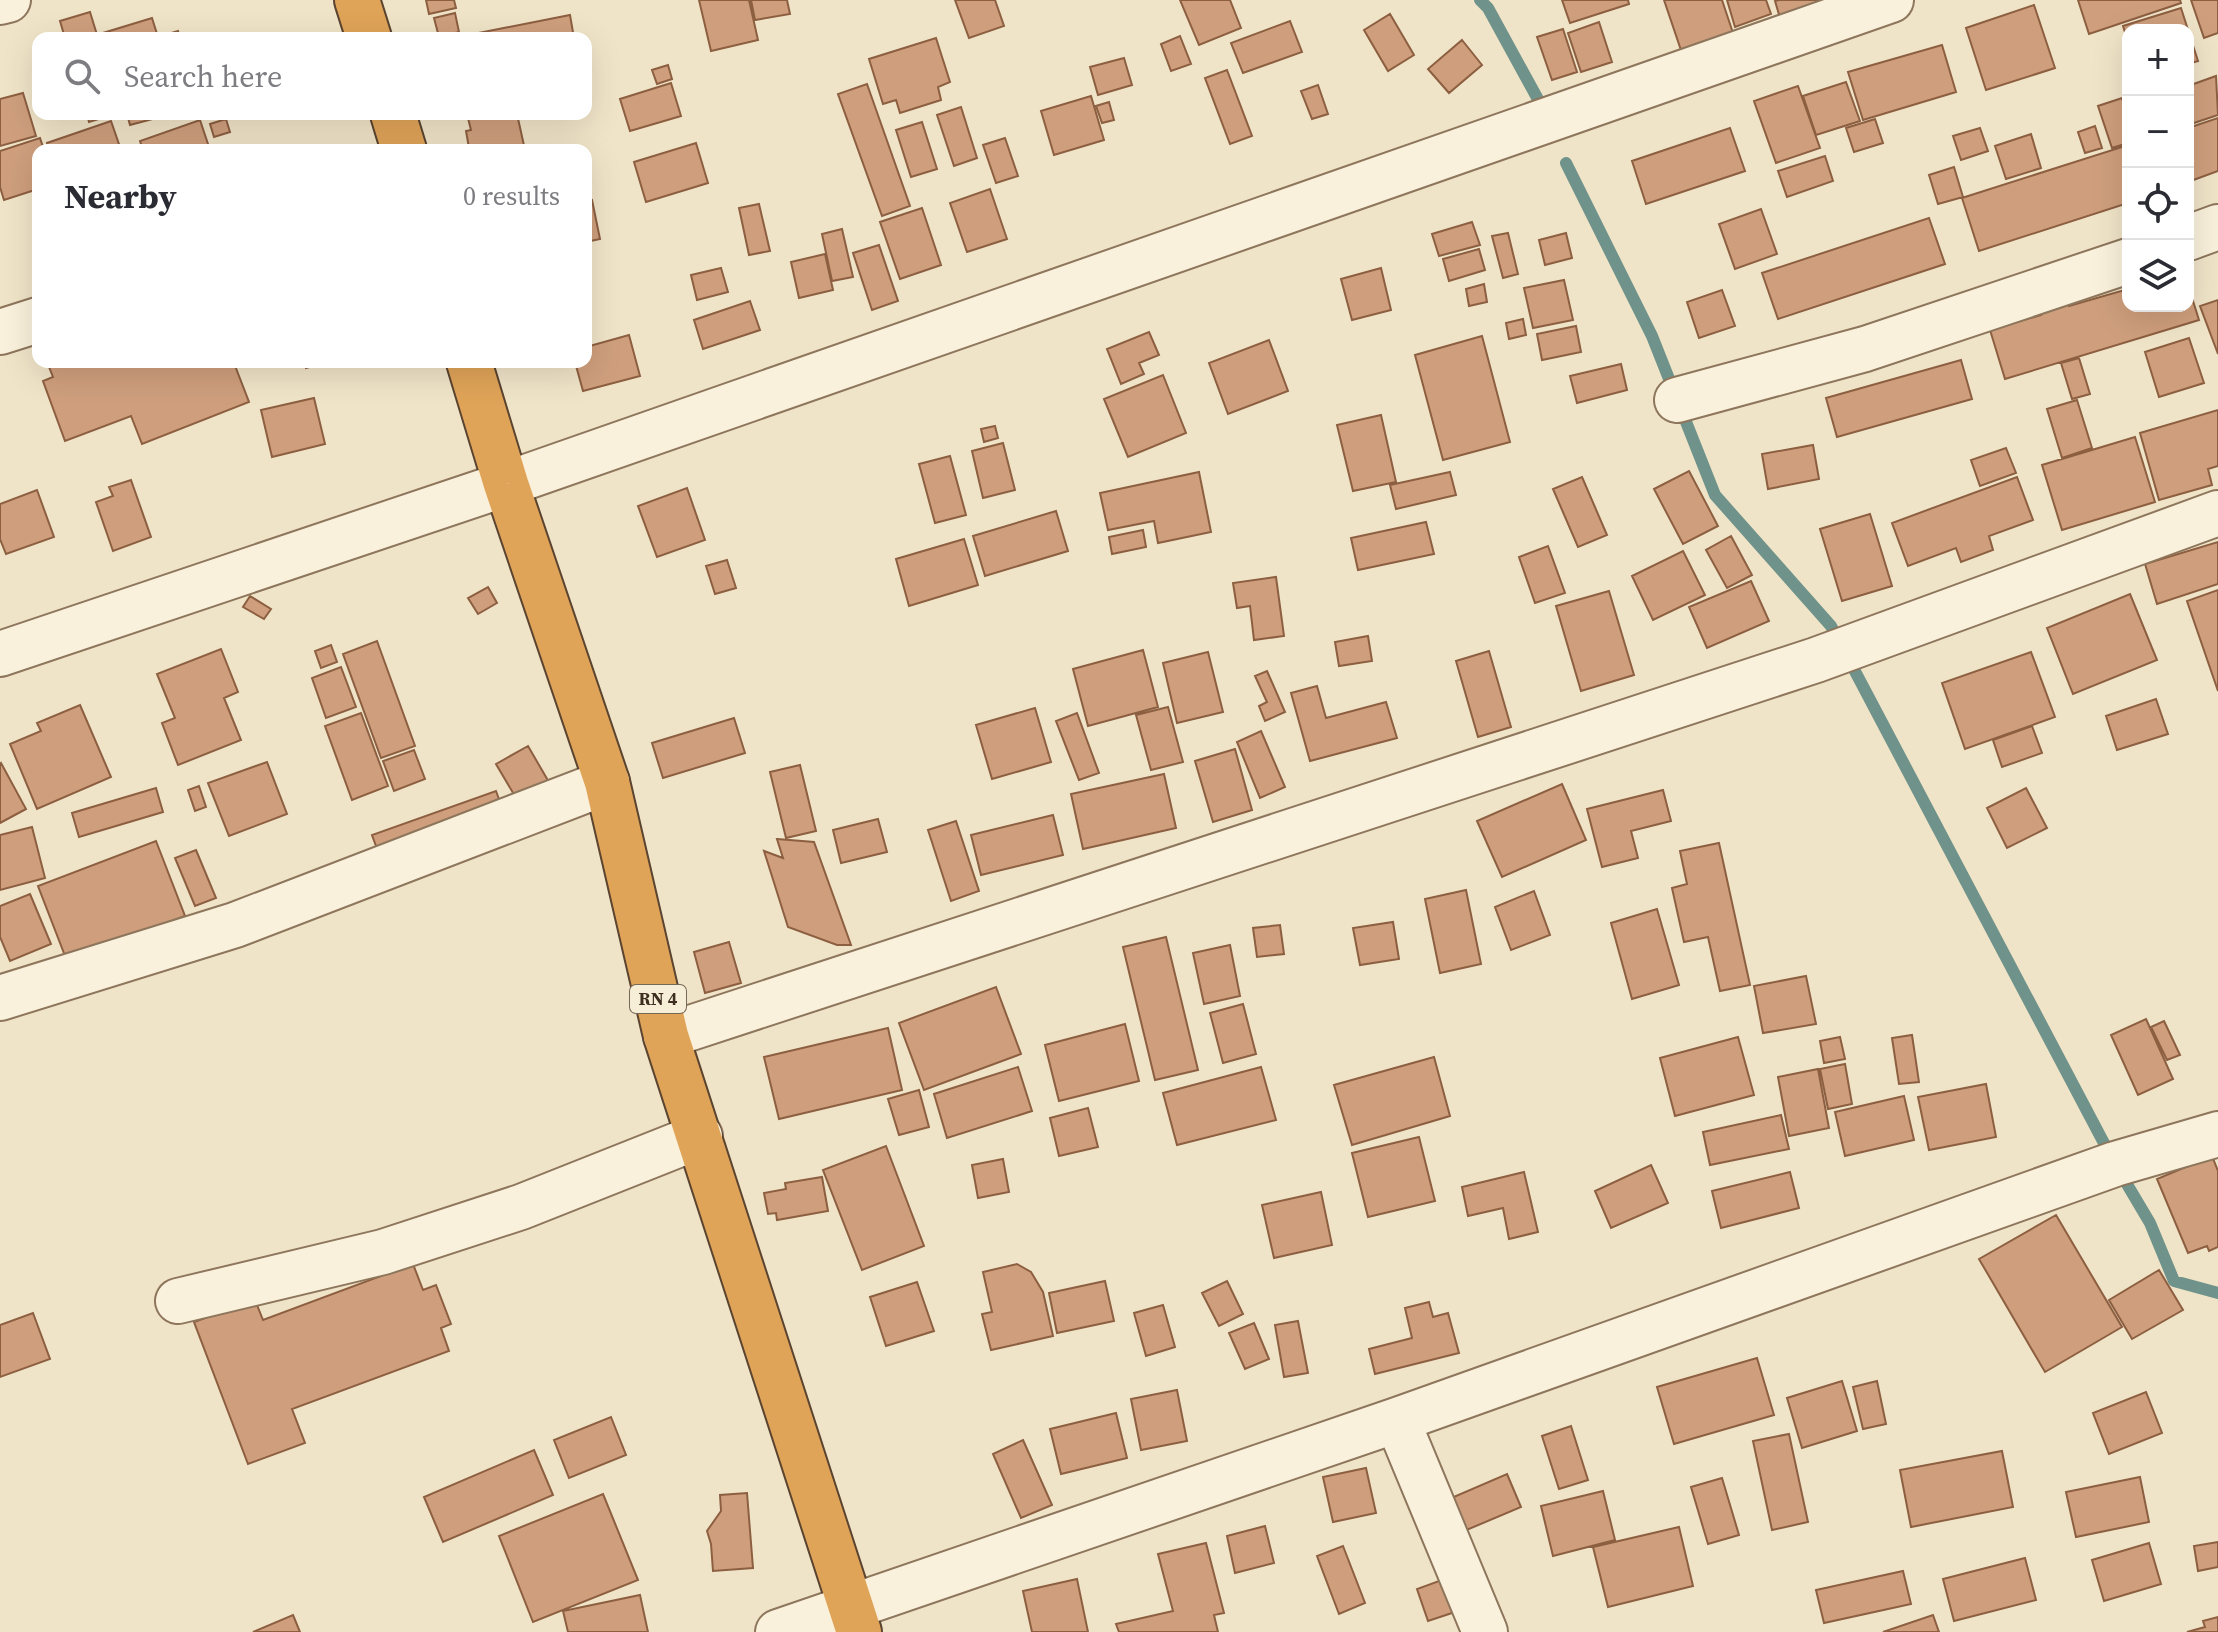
<!DOCTYPE html>
<meta charset="utf-8">
<style>
body{margin:0;font-family:"Source Serif 4",serif;background:#f7f7f7;color:#2b2b33}
.controls{position:absolute;right:24px;top:24px;display:grid;overflow:hidden;border-radius:16px;box-shadow:0 8px 32px #0002}
.controls button{width:72px;height:72px;display:grid;place-items:center;padding:0;border:0;border-bottom:2px solid #e1e1e2;background:#fff;color:#2b2b33;font:40px sans-serif}
.list{margin:0;padding:0;list-style:none}
h2{display:flex;justify-content:space-between;align-items:center;height:104px;margin:0;padding:0 32px;font-size:34px}
h2 small{font-size:26px;font-weight:400;color:#7c7c81}
.icon{flex:none;width:44px;height:44px;fill:none;stroke:currentColor;stroke-width:2;stroke-linecap:round;stroke-linejoin:round}
.map{position:relative;flex:none;width:2218px;height:1632px;overflow:hidden}
.search{position:absolute;background:#fff;box-shadow:0 8px 32px #0002;left:32px;top:32px;width:560px;height:88px;display:flex;align-items:center;gap:20px;box-sizing:border-box;padding:0 28px;border-radius:16px;color:#7c7c81;font-size:30px}
.panel{position:absolute;background:#fff;box-shadow:0 8px 32px #0002;left:32px;top:144px;width:560px;height:224px;border-radius:16px}
.map>svg:first-child{display:block}
.lines{fill:none;stroke-linecap:round;stroke-linejoin:round}
.stream{stroke:#6f938a;stroke-width:12}
.building{fill:#cf9f7d;stroke:#8d5f41;stroke-width:2}
.minor-casing{stroke:#8d765c;stroke-width:48}
.highway-casing{stroke:#5b4430;stroke-width:48}
.minor{stroke:#faf1dc;stroke-width:44}
.highway{stroke:#e0a458;stroke-width:44}
.labels{text-anchor:middle;stroke-width:8;stroke-linejoin:round;paint-order:stroke}
.shield{fill:#f7eed8;stroke:#756857;stroke-width:2}
.shield-label{font-size:18px;font-weight:bold;fill:#3d2e20}
</style>
<div class="map">
<svg width="2218" height="1632" viewBox="0 0 2218 1632">
<rect width="100%" height="100%" fill="#f0e4c8"/>
<g class="lines">
<path class="stream" d="M1480 0 1488 8 1546 114
M1566 163 1652 336 1715 495 1831 626 1839 642
M1848 658 2115 1164 2150 1223 2174 1281 2218 1293"/>
</g>
<path class="building" d="M426 0H454L456 8 429 14Z
M699 0H749L758 40 711 51Z
M751 0H787L790 14 755 20Z
M955 0H995L1004 26 969 38Z
M1180 0H1230L1241 28 1199 45Z
M1562 0H1628L1629 4 1570 23Z
M1664 0H1722L1737 45 1685 62Z
M1727 0H1766L1771 14 1735 27Z
M1779 0H1830L1780 18 1775 1Z
M2078 0H2180L2181 3 2089 34Z
M2191 0H2218V33L2204 38Z
M2034 5 2055 68 1986 90 1966 28Z
M2181 8 2198 61 2188 64V30H2128V42L2123 26Z
M90 12 98 38H65L60 21Z
M455 13 459 32 439 37 434 18Z
M1390 14 1414 55 1388 71 1364 30Z
M570 15 574 38H453Z
M152 18 158 37 178 31 180 38H105L103 33Z
M1290 21 1302 52 1243 73 1231 43Z
M1599 22 1612 62 1581 72 1568 33Z
M1563 29 1577 72 1552 80 1537 37Z
M1180 36 1191 64 1171 71 1161 44Z
M936 38 950 82 938 87 941 100 900 113 896 100 883 104 869 59Z
M1462 40 1482 65 1449 93 1428 69Z
M1942 45 1956 92 1863 120 1848 72Z
M1124 58 1132 85 1098 95 1090 67Z
M668 65 672 79 657 84 652 70Z
M1227 70 1252 136 1230 144 1205 78Z
M2216 76 2218 115 2188 125V86Z
M1846 82 1860 121 1816 135 1803 96Z
M671 83 681 116 630 131 620 99Z
M867 84 910 206 882 216 838 94Z
M1318 85 1328 114 1312 119 1301 91Z
M1798 86 1820 148 1776 163 1754 101Z
M23 93 36 136 0 146V99Z
M1091 96 1104 140 1054 155 1041 111Z
M2122 98 2128 117V143L2112 148 2098 106Z
M1109 102 1114 120 1102 123 1096 106Z
M961 107 977 158 954 166 937 115Z
M87 114H115L89 122Z
M127 114H164V116L130 125Z
M467 114H517L525 150 469 148 466 131 471 130Z
M2218 118V171L2188 182V128Z
M226 119 230 132 214 137 210 124Z
M1875 119 1883 143 1854 152 1846 128Z
M200 120 210 150H143L140 141Z
M111 121 121 150H49L47 143Z
M922 122 937 169 911 177 896 130Z
M2095 126 2102 148 2085 153 2078 132Z
M1730 128 1745 171 1646 204 1632 161Z
M1980 128 1988 151 1961 160 1953 136Z
M2031 134 2041 168 2006 179 1995 146Z
M40 138 44 150H38V189L4 200 0 187V151Z
M1005 138 1018 176 996 183 983 145Z
M696 143 708 183 646 202 634 162Z
M2128 145V203L1979 251 1962 198Z
M1825 156 1833 181 1787 197 1778 171Z
M1954 167 1963 197 1938 204 1929 175Z
M990 189 1007 239 967 252 950 203Z
M592 200 600 239 586 242V201Z
M759 204 770 251 749 255 739 208Z
M922 208 941 265 900 279 880 222Z
M1761 209 1777 254 1735 269 1719 224Z
M1929 218 1945 264 1778 319 1762 273Z
M1472 222 1480 245 1439 256 1432 234Z
M842 229 853 277 832 281 822 234Z
M1508 233 1518 274 1503 278 1492 236Z
M1566 233 1572 258 1545 265 1539 240Z
M879 245 898 301 872 310 853 253Z
M1479 249 1485 270 1449 281 1443 259Z
M825 254 833 290 799 298 791 262Z
M721 268 728 292 697 300 691 275Z
M1381 268 1391 310 1352 320 1341 279Z
M1564 280 1573 320 1533 328 1524 288Z
M1484 284 1487 302 1469 306 1466 289Z
M2188 285 2199 320 2005 379 1990 330 2041 315 2035 294 2063 287 2069 306 2128 289V306H2188Z
M1722 290 1735 326 1699 338 1687 302Z
M2218 300V354L2200 306Z
M750 301 760 330 703 349 694 320Z
M1523 319 1526 335 1509 339 1506 323Z
M1576 326 1581 352 1542 360 1537 334Z
M1149 332 1159 355 1139 363 1144 374 1121 384 1107 349Z
M629 335 640 376 583 391 575 362H586V347Z
M1482 336 1510 442 1443 460 1415 355Z
M2189 338 2204 383 2159 397 2145 352Z
M1269 340 1288 391 1228 414 1209 363Z
M2079 358 2090 394 2072 399 2061 363Z
M1961 360 1972 399 1837 437 1826 398Z
M47 362H238L234 363 249 402 142 444 131 416 65 441 43 381 53 377Z
M305 362H328L306 368Z
M1621 364 1627 390 1577 403 1570 376Z
M1163 375 1186 433 1128 457 1104 399Z
M314 398 325 444 272 457 261 410Z
M2077 400 2092 448 2062 458 2047 409Z
M2218 410V466L2208 469 2212 485 2159 500 2140 433Z
M1381 415 1396 482 1353 491 1337 425Z
M995 426 998 438 984 442 981 429Z
M2135 437 2155 502 2062 530 2042 465Z
M1003 443 1015 490 983 498 972 451Z
M1813 445 1819 479 1768 489 1762 454Z
M2006 448 2016 473 1980 486 1971 460Z
M950 456 966 515 935 523 919 464Z
M1689 471 1718 526 1683 544 1654 489Z
M1199 472 1211 532 1158 543 1154 521 1108 530 1100 493Z
M1450 472 1456 495 1396 509 1390 485Z
M1582 477 1607 535 1578 547 1553 489Z
M2017 477 2033 520 1989 536 1993 550 1961 562 1956 548 1908 566 1892 523Z
M131 480 151 537 113 551 96 502 113 496 109 487Z
M687 488 705 540 657 557 638 506Z
M37 490 54 537 6 554 0 539V504Z
M1056 511 1068 551 985 576 973 536Z
M1870 514 1892 586 1842 601 1820 529Z
M1426 522 1434 554 1358 570 1351 538Z
M1143 530 1146 547 1112 554 1109 537Z
M1731 536 1752 575 1727 588 1706 550Z
M964 539 978 585 909 606 896 559Z
M2218 542V584L2157 604 2145 564Z
M1548 546 1565 593 1535 603 1519 557Z
M1683 551 1705 595 1653 620 1632 576Z
M727 560 736 588 715 594 706 566Z
M1276 577 1284 636 1254 640 1250 606 1237 608 1233 583Z
M1751 581 1769 621 1707 648 1689 607Z
M488 587 497 603 478 614 468 598Z
M2218 590V691L2187 601Z
M1609 591 1634 675 1581 691 1556 606Z
M2130 594 2157 660 2073 694 2047 628Z
M250 596 271 609 264 619 243 607Z
M1368 636 1372 661 1339 666 1335 642Z
M377 641 415 746 381 758 343 654Z
M331 645 337 662 321 668 315 651Z
M221 649 238 692 224 698 241 740 178 765 162 723 175 718 157 674Z
M1143 650 1158 707 1088 726 1073 669Z
M1489 651 1511 727 1478 737 1456 661Z
M1208 652 1223 712 1177 723 1163 663Z
M2031 652 2055 717 1965 749 1942 683Z
M341 667 356 707 326 718 312 678Z
M1267 671 1285 712 1265 721 1259 706 1267 702 1255 676Z
M1317 686 1326 718 1386 702 1397 738 1310 761 1291 693Z
M2156 699 2168 734 2117 750 2106 716Z
M80 705 111 777 37 809 10 744 41 731 37 723Z
M1168 707 1183 762 1151 770 1136 715Z
M1035 708 1051 762 992 779 976 725Z
M361 713 388 786 352 800 325 726Z
M1077 713 1099 773 1079 780 1056 721Z
M734 718 745 753 663 778 652 743Z
M2032 726 2042 753 2002 767 1993 740Z
M1261 731 1285 787 1260 798 1237 742Z
M528 746 550 784 519 803 496 764Z
M1235 749 1252 810 1213 822 1195 761Z
M414 750 425 779 394 791 383 761Z
M267 762 287 814 229 836 208 783Z
M1 763 26 809 0 823V764Z
M800 765 816 831 786 838 770 772Z
M1164 774 1176 828 1083 849 1071 794Z
M1562 784 1586 840 1502 877 1477 821Z
M199 786 206 807 195 811 188 790Z
M156 788 163 812 79 837 72 813Z
M2026 788 2047 828 2007 848 1987 808Z
M1663 790 1671 821 1631 831 1638 858 1602 867 1587 809Z
M496 791 504 813 380 857 372 835Z
M1053 815 1063 855 981 875 971 835Z
M878 819 887 852 841 863 833 830Z
M956 821 979 891 951 901 928 830Z
M32 827 45 878 0 890V835Z
M777 839 814 842 851 945H837L788 927 764 851 783 858Z
M156 841 185 916 67 961 38 886Z
M1719 843 1750 985 1720 991 1708 937 1684 942 1672 888 1687 884 1680 851Z
M196 850 216 898 195 906 175 858Z
M1466 890 1481 964 1440 973 1425 899Z
M1534 891 1550 935 1511 950 1495 907Z
M30 894 51 944 10 961 0 937V906Z
M1657 909 1679 985 1632 999 1611 923Z
M1393 922 1399 959 1360 965 1353 928Z
M1280 925 1284 954 1257 957 1253 928Z
M1166 937 1198 1070 1155 1080 1123 947Z
M729 942 741 983 705 993 694 952Z
M1230 945 1240 996 1204 1004 1193 953Z
M1806 976 1816 1024 1763 1033 1754 986Z
M996 987 1021 1054 924 1090 899 1023Z
M1243 1004 1256 1054 1223 1063 1210 1013Z
M2146 1019 2173 1079 2138 1095 2111 1035Z
M2164 1021 2180 1055 2167 1060 2151 1027Z
M1125 1024 1139 1081 1059 1101 1045 1045Z
M888 1028 902 1090 779 1119 764 1057Z
M1912 1035 1919 1082 1899 1084 1892 1038Z
M1738 1037 1754 1095 1675 1116 1660 1058Z
M1840 1037 1845 1059 1824 1063 1820 1041Z
M1434 1057 1450 1116 1352 1145 1334 1085Z
M1845 1064 1852 1104 1828 1109 1820 1069Z
M1018 1067 1032 1111 947 1138 934 1094Z
M1261 1067 1276 1120 1177 1145 1163 1093Z
M1818 1069 1829 1128 1789 1136 1778 1077Z
M1986 1084 1996 1137 1929 1150 1918 1097Z
M919 1090 929 1127 899 1135 888 1099Z
M1904 1096 1914 1140 1845 1156 1835 1112Z
M1088 1108 1098 1147 1059 1156 1050 1118Z
M1781 1115 1789 1149 1710 1165 1703 1132Z
M1419 1137 1435 1201 1368 1217 1352 1153Z
M886 1146 924 1246 862 1270 823 1170Z
M2212 1156 2218 1171V1247L2209 1251 2207 1246 2188 1253 2157 1179Z
M1003 1159 1009 1192 978 1198 972 1165Z
M1651 1165 1668 1203 1611 1228 1595 1191Z
M1524 1172 1538 1232 1509 1239 1503 1208 1468 1216 1462 1187Z
M1790 1172 1799 1208 1721 1228 1712 1191Z
M822 1177 828 1211 777 1220 776 1213 768 1214 764 1193 786 1189 785 1183Z
M1321 1192 1332 1245 1274 1258 1262 1205Z
M2056 1215 2122 1327 2045 1372 1979 1259Z
M413 1264 423 1290 436 1285 451 1324 441 1328 449 1351 292 1409 305 1443 248 1464 194 1322 255 1300 263 1320Z
M1017 1264 1031 1272 1043 1292 1053 1336 991 1350 982 1314 992 1312 983 1272Z
M2159 1270 2183 1310 2132 1339 2109 1300Z
M1105 1281 1114 1321 1057 1333 1049 1293Z
M1227 1281 1243 1314 1219 1326 1202 1293Z
M917 1282 934 1331 886 1346 870 1297Z
M1429 1302 1433 1317 1448 1313 1459 1353 1375 1374 1369 1349 1412 1338 1405 1308Z
M1163 1305 1175 1347 1146 1356 1134 1313Z
M33 1313 50 1359 0 1377V1325Z
M1298 1321 1308 1373 1284 1377 1275 1325Z
M1254 1323 1269 1359 1245 1369 1229 1333Z
M1757 1358 1774 1415 1674 1444 1657 1387Z
M1842 1381 1857 1431 1802 1448 1787 1398Z
M1877 1381 1886 1424 1863 1429 1853 1387Z
M1177 1390 1187 1441 1141 1450 1131 1399Z
M2146 1392 2162 1433 2109 1454 2093 1413Z
M1116 1413 1127 1458 1061 1474 1050 1429Z
M611 1417 626 1455 569 1478 554 1440Z
M1571 1426 1588 1480 1559 1489 1542 1436Z
M1789 1434 1808 1522 1772 1530 1753 1441Z
M1023 1440 1052 1505 1021 1518 993 1454Z
M534 1450 553 1495 443 1542 424 1497Z
M2002 1451 2013 1507 1911 1527 1900 1470Z
M1366 1468 1376 1513 1333 1522 1323 1477Z
M1507 1474 1521 1507 1457 1534 1442 1502Z
M2140 1477 2149 1522 2076 1537 2066 1492Z
M1722 1478 1739 1535 1708 1544 1691 1487Z
M1603 1491 1615 1540 1553 1556 1541 1506Z
M747 1493 753 1568 713 1571 711 1544 707 1531 721 1511 720 1495Z
M603 1494 638 1580 533 1622 499 1536Z
M1265 1526 1274 1563 1235 1573 1227 1536Z
M1679 1527 1693 1586 1608 1607 1593 1547Z
M2218 1542V1567L2198 1571 2194 1546Z
M1206 1543 1224 1613 1214 1615 1218 1632H1119L1116 1624 1173 1611 1158 1554Z
M2149 1543 2161 1584 2104 1601 2092 1560Z
M1343 1546 1365 1603 1339 1614 1317 1556Z
M2025 1558 2036 1600 1954 1621 1943 1579Z
M1903 1571 1911 1604 1824 1623 1816 1590Z
M1450 1577 1461 1610 1428 1621 1417 1589Z
M1077 1579 1088 1632H1032L1023 1591Z
M640 1595 648 1632H568L563 1611Z
M293 1615 300 1632H253Z
M1933 1615 1939 1632H1883Z
M2218 1617V1632H2187L2205 1627 2203 1621Z"/>
<g class="lines">
<defs>
<path id="minor" d="M0 2 8 0
M2188 238 2218 227
M0 332 38 320
M1677 400 1865 349 2128 261
M0 654 506 484 1891 0
M0 998 235 925 607 782
M666 1036 1816 660 2218 513
M178 1301 383 1252 521 1207 700 1136
M1397 1420 1485 1632
M778 1632 1397 1420 2115 1164 2218 1134"/>
<path id="highway" d="M357 0 369 38
M393 114 404 150
M469 362 506 484 607 782 666 1036 859 1632"/>
</defs>
<use href="#minor" class="minor-casing"/>
<use href="#highway" class="highway-casing"/>
<use href="#minor" class="minor"/>
<use href="#highway" class="highway"/>
</g>
<g class="labels">
<rect class="shield" x="630" y="985" width="56" height="28" rx="6"/>
<g class="shield-label">
<text x="658" y="1005">RN 4</text>
</g>
</g>
</svg>
<div class="controls">
<button>+</button>
<button>−</button>
<button><svg class="icon" aria-label="locate" viewBox="0 0 24 24"><circle cx="12" cy="12" r="6"/><path d="M12 2v4M12 18v4M2 12h4M18 12h4"/></svg></button>
<button><svg class="icon" aria-label="layers" viewBox="0 0 24 24"><path d="M12 4l9 5-9 5-9-5zM3 14l9 5 9-5"/></svg></button>
</div>
<div class="search"><svg class="icon" aria-label="search" viewBox="0 0 24 24"><circle cx="10" cy="10" r="6"/><path d="M15 15l6 6"/></svg>Search here</div>
<section class="panel">
<h2>Nearby<small>0 results</small></h2>
<ul class="list">
</ul>
</section>
</div>
